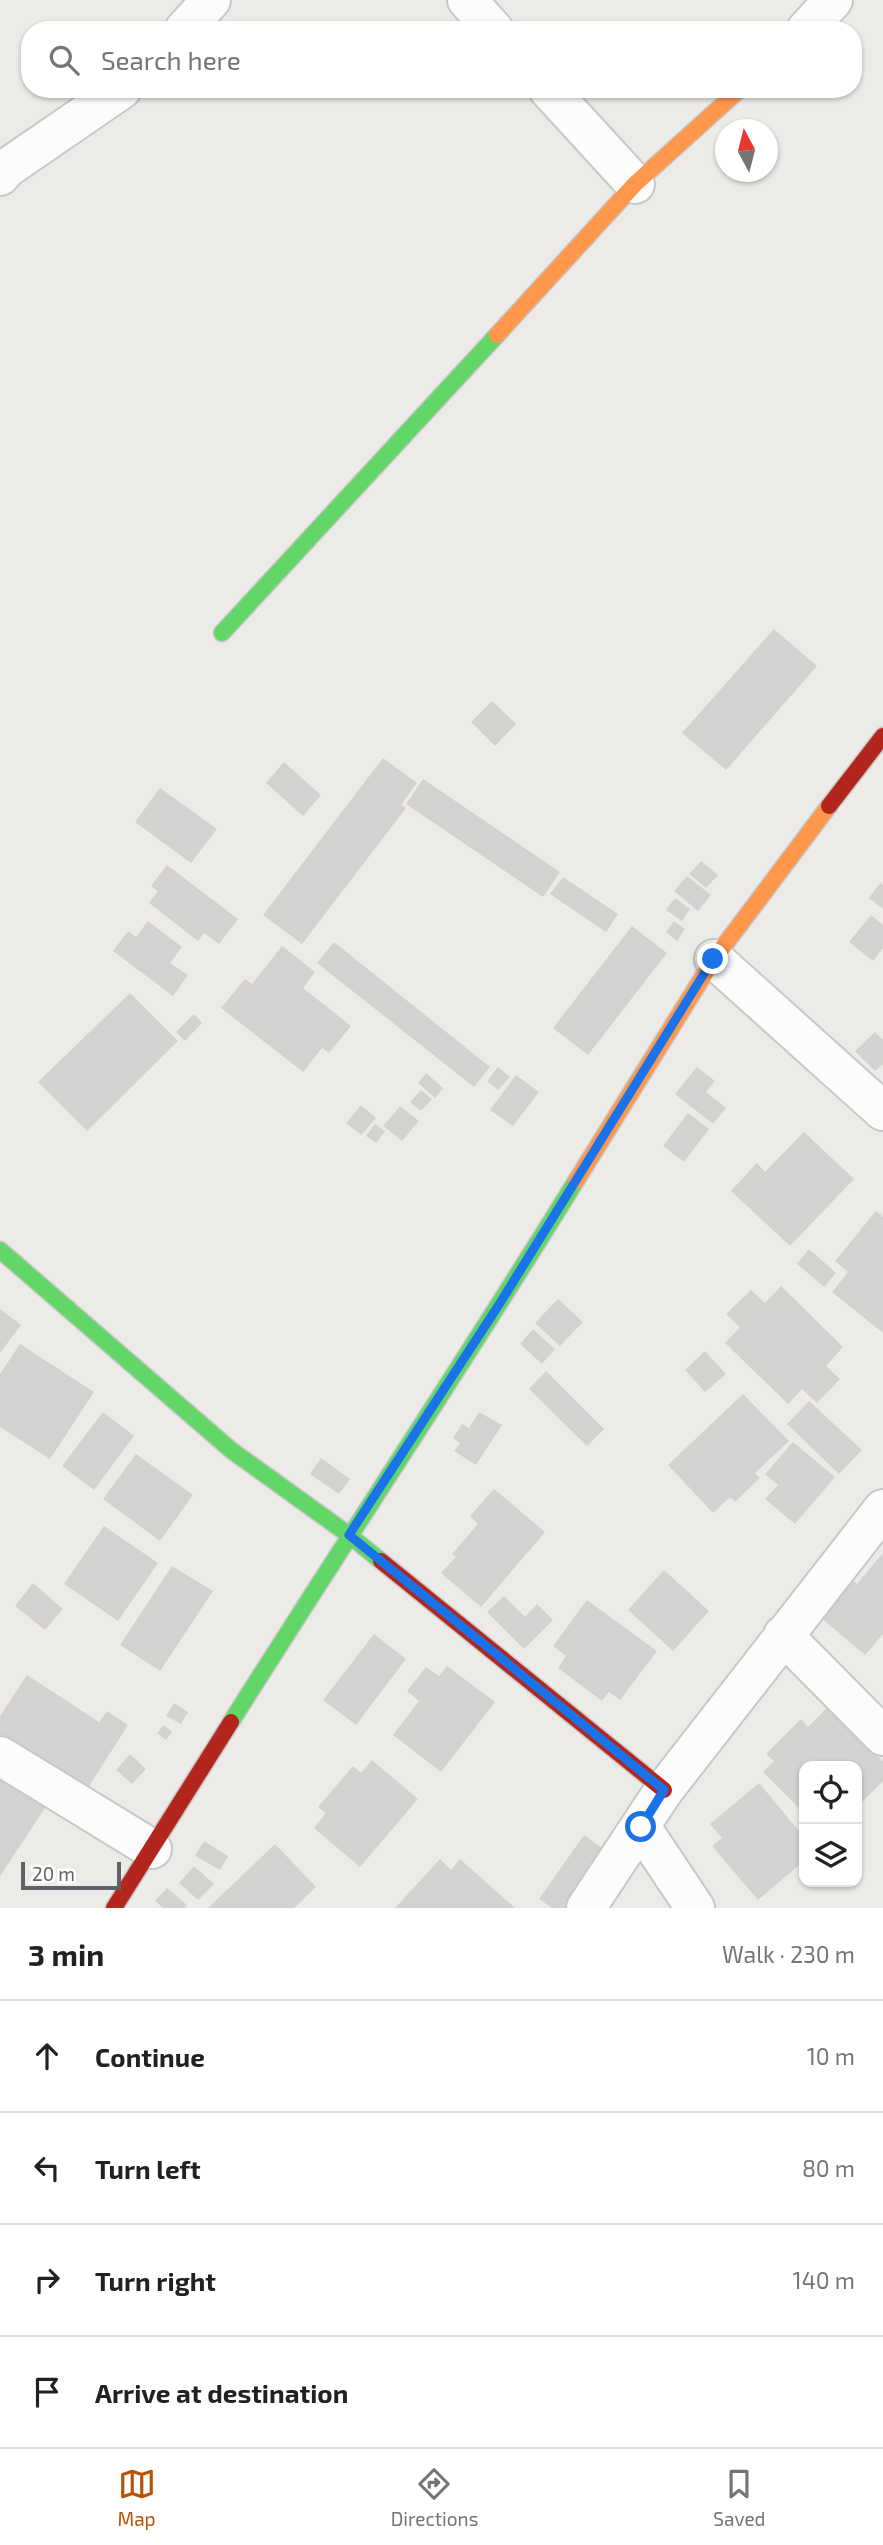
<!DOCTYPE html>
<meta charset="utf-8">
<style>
body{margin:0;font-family:"Exo 2",sans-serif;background:#f2f2f2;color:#202124}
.controls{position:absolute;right:21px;bottom:21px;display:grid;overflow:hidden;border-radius:14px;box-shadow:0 2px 5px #0004}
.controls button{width:63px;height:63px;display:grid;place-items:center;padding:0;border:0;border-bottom:2px solid #e0e0e0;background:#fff;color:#202124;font:35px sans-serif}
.compass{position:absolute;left:715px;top:119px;width:63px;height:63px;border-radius:50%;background:#fff;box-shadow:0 2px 5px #0004;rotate:353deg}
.scale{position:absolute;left:21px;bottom:18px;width:100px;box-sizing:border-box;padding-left:7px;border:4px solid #5e6265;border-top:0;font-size:19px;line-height:24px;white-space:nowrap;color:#5e6265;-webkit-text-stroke:5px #fff;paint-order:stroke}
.stop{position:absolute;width:21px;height:21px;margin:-16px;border:5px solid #1a73e8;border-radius:50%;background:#fff}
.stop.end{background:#1a73e8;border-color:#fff;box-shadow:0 2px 7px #0008}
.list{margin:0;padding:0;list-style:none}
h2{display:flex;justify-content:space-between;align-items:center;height:91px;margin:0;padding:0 28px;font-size:30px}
h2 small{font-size:23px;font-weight:400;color:#757577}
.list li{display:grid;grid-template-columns:46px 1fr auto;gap:21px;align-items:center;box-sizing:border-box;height:112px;padding:0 28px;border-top:2px solid #e0e0e0}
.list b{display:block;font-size:26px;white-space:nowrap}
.list em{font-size:23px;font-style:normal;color:#757577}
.icon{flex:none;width:38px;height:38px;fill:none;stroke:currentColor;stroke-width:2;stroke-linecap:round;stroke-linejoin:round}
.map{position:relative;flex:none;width:883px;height:1908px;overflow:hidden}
.search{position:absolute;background:#fff;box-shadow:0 2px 5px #0004;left:21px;right:21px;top:21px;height:77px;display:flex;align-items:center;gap:18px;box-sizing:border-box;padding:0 24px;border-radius:28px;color:#757577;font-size:26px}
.sheet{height:539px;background:#fff}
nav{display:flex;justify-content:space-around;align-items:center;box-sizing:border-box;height:98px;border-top:2px solid #e0e0e0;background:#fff;font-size:19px;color:#757577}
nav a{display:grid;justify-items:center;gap:4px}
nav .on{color:#b45309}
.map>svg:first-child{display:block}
.building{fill:#d4d2d1}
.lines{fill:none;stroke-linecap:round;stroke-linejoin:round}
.street-casing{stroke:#c7c8c8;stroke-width:42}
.fast-casing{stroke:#c7c8c7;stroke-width:19}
.slow-casing{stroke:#c7c8c7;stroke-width:19}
.jam-casing{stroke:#c7c8c7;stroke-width:19}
.street{stroke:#fcfcfc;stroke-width:38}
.fast{stroke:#63d668;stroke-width:16}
.slow{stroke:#ff974d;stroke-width:16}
.jam{stroke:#b3261e;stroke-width:16}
.route{stroke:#1a73e8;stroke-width:9}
</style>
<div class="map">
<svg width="883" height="1908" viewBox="0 0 883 1908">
<rect width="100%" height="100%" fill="#edebe8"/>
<path class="building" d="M774 629 817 666 726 770 682 733Z
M492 701 516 724 495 746 471 722Z
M383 758 417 783 401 805 406 808 302 944 263 915Z
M284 762 321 795 303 816 266 783Z
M423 779 560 872 543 897 406 804Z
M160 788 217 829 191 863 135 822Z
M701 861 718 875 706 888 689 874Z
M167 865 238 919 219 944 204 933 198 941 149 903 158 891 151 886Z
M687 876 711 895 698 911 674 891Z
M563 877 618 914 606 932 550 894Z
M880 883 883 885V909L869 898Z
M675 898 690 909 682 921 666 910Z
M871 915 883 925V948L873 961 849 942Z
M148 921 182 947 170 963 188 975 173 996 113 951 128 931 136 937Z
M674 921 685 929 677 941 666 932Z
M632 926 667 953 588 1055 553 1028Z
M334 942 490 1067 474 1087 317 963Z
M282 946 315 972 303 988 351 1026 329 1053 322 1048 303 1072 221 1008 245 979 252 984Z
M130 993 178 1041 87 1131 38 1082Z
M194 1014 202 1023 185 1041 176 1032Z
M875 1032 883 1040V1064L875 1071 855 1051Z
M498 1067 510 1077 498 1090 487 1081Z
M697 1067 715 1081 706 1092 726 1108 713 1124 675 1094Z
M426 1073 443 1088 435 1098 418 1083Z
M516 1075 539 1092 513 1126 490 1110Z
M421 1090 432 1099 421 1111 410 1102Z
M361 1105 376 1118 361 1135 346 1123Z
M400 1106 419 1121 402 1141 383 1126Z
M688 1113 709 1129 684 1162 663 1146Z
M375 1124 385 1131 376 1143 366 1136Z
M804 1132 854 1179 790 1246 731 1191 757 1163 765 1172Z
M876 1211 883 1217V1333L832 1292 848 1272 835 1261Z
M809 1249 836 1273 824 1287 797 1264Z
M781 1286 843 1347 826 1366 840 1379 817 1403 802 1389 788 1404 725 1343 740 1327 726 1314 751 1290 765 1303Z
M558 1299 583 1322 560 1346 535 1323Z
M0 1309 21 1325 0 1353Z
M533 1329 555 1349 542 1364 520 1344Z
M20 1344 94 1392 50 1459 0 1427V1374Z
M705 1351 726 1374 705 1392 685 1370Z
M546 1371 604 1429 587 1446 529 1389Z
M743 1394 789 1441 755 1473 760 1478 735 1502 730 1497 713 1513 668 1465Z
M809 1401 862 1450 839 1474 787 1424Z
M103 1412 134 1436 94 1490 62 1466Z
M479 1412 502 1425 476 1465 454 1451 460 1443 453 1438 462 1424 469 1428Z
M793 1442 835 1477 795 1524 765 1499 778 1485 765 1474Z
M136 1454 193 1495 160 1541 103 1499Z
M321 1458 350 1479 339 1494 310 1474Z
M494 1489 545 1532 481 1607 441 1573 456 1557 452 1554 478 1524 470 1516Z
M104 1526 158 1563 118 1621 64 1584Z
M883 1553V1634L865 1655 819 1616 851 1578 857 1584Z
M172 1566 213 1591 160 1671 120 1645Z
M664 1570 709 1611 673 1651 628 1610Z
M33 1583 63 1609 45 1630 15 1606Z
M504 1596 525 1617 537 1604 553 1620 524 1649 487 1612Z
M587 1600 657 1651 620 1700 609 1692 602 1701 558 1668 566 1656 553 1646Z
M374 1634 406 1659 356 1725 323 1700Z
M447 1666 495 1702 441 1772 393 1735 419 1701 407 1691 426 1667 439 1676Z
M27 1675 99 1722 107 1711 128 1725 86 1791 0 1736V1716Z
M174 1703 188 1712 181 1724 166 1716Z
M828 1707 883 1761V1781L857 1807V1766H804V1813L763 1772 774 1761 766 1754 801 1719 808 1727Z
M164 1725 172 1732 166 1740 157 1733Z
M130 1754 146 1769 132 1784 116 1770Z
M372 1760 418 1799 360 1867 314 1828 326 1813 318 1807 353 1766 361 1773Z
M3 1776 47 1805 0 1876V1780Z
M759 1783 804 1837V1861L758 1900 712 1846 722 1838 710 1824Z
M584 1835 612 1855 575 1908H552L539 1899Z
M204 1841 228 1856 220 1870 195 1856Z
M275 1844 316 1887 294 1908H208Z
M440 1859 451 1870 460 1859 515 1908H395Z
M194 1866 214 1884 198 1900 179 1883Z
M167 1888 187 1905 185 1908H163L155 1901Z"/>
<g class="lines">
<defs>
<path id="street" d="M467 0 494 30
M184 30 211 0
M806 30 833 0
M548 89 635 184
M0 176 7 168 122 89
M714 959 883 1111
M783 1635 883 1736
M0 1756 152 1849
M641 1827 695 1908
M586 1908 664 1790 883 1509"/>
<path id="fast" d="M222 633 497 335
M0 1250 231 1450 349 1535 381 1561
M231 1722C345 1541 464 1363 576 1181"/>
<path id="slow" d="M497 335 635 184 740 89
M576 1181 714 959 829 806"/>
<path id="jam" d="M829 806 883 736
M381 1561 664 1790
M114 1908 231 1722"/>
</defs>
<use href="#street" class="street-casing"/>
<use href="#fast" class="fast-casing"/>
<use href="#slow" class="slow-casing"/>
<use href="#jam" class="jam-casing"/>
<use href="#street" class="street"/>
<use href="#fast" class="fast"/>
<use href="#slow" class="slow"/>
<use href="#jam" class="jam"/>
</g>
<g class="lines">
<path class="route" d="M641 1827 664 1790 349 1535 500 1303 713 959"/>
</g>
</svg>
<div class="controls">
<button><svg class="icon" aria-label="locate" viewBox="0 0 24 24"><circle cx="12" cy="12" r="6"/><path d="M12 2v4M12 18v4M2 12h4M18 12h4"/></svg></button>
<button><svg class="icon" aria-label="layers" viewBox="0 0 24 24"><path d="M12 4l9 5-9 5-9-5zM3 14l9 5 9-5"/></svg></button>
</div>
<svg class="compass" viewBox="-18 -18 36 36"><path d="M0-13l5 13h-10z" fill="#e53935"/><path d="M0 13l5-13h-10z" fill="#757577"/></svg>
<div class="scale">20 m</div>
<div class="stop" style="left:641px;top:1827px"></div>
<div class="stop end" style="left:713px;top:959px"></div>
<div class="search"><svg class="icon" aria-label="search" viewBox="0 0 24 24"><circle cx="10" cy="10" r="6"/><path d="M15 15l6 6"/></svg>Search here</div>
</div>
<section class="sheet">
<h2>3 min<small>Walk · 230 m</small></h2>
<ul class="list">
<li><svg class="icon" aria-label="ahead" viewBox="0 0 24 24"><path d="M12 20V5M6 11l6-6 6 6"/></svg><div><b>Continue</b></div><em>10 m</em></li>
<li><svg class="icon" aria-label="left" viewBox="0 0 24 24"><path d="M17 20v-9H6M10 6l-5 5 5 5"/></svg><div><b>Turn left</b></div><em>80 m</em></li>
<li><svg class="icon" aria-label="right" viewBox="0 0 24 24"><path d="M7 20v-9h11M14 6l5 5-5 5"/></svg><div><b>Turn right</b></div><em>140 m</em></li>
<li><svg class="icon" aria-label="arrive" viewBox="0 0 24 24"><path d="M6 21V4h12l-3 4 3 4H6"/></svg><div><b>Arrive at destination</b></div></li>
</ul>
</section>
<nav>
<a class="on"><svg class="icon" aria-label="map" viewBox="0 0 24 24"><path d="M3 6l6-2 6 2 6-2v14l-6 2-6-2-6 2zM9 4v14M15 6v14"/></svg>Map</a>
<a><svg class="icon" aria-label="directions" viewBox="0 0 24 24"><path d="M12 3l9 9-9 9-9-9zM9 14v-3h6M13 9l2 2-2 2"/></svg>Directions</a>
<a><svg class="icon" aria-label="saved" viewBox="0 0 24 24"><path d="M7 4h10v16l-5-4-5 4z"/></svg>Saved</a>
</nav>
